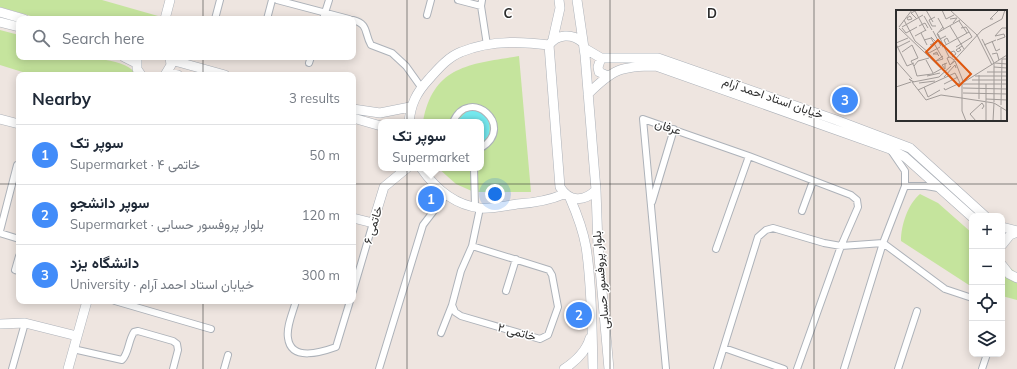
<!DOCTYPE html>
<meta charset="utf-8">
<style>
body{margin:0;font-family:Mulish,Vazirmatn,sans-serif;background:#f2f2f3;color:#1f2937}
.controls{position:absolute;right:12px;bottom:12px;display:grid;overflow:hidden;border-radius:8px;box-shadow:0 2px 10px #0003}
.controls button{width:36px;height:36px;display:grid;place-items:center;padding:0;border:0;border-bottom:1px solid #e0e1e3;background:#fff;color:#1f2937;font:20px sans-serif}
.you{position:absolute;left:495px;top:194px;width:14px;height:14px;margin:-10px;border:3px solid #fff;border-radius:50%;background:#1a73e8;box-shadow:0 0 0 6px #1a73e833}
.badge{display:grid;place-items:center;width:26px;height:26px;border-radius:50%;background:#428cf9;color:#fff;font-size:13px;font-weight:700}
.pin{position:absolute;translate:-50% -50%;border:2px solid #fff;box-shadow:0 1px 4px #0006}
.popup{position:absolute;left:378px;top:119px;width:106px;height:52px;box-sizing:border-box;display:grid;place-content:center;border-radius:8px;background:#fff;filter:drop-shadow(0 1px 3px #0005);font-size:13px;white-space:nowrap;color:#747a83}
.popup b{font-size:15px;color:#1f2937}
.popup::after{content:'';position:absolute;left:50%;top:100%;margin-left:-8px;border:8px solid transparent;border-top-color:#fff}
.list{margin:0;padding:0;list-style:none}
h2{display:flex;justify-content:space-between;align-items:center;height:52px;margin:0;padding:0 16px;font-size:17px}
h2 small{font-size:13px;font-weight:400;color:#747a83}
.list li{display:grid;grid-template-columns:26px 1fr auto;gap:12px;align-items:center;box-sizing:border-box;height:60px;padding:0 16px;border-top:1px solid #e0e1e3}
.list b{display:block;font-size:15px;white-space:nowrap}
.list p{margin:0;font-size:13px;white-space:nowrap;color:#747a83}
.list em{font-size:13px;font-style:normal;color:#747a83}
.icon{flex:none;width:22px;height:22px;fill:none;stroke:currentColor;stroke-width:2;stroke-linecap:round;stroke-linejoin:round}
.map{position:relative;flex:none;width:1017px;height:369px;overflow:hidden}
.search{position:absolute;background:#fff;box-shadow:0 2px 10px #0003;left:16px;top:16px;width:340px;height:44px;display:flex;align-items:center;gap:10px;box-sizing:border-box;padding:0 14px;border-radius:8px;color:#747a83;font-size:15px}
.panel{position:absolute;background:#fff;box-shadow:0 2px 10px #0003;left:16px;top:72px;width:340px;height:232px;border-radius:8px}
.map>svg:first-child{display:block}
.green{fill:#c5e49d}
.water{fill:#74e9ef}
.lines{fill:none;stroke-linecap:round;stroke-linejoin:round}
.street-casing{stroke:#adb2b9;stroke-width:8}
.secondary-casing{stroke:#adb2b9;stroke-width:10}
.street{stroke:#fff;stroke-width:6}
.secondary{stroke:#fff;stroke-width:9}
.grid{fill:none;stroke:#2d2d2d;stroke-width:1;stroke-opacity:0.55}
.labels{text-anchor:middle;stroke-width:3;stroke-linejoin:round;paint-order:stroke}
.street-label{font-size:12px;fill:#2d2d2d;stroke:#fff}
.inset-road{fill:none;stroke:#a19b98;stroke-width:1}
.view{fill:#df570e;fill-opacity:0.15;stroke:#df570e;stroke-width:2}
.inset-edge{fill:none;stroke:#2d2d2d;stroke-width:2}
.grid-label{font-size:13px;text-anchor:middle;font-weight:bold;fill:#2d2d2d;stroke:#fff;stroke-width:3;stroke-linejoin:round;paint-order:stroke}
</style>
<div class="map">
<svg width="1017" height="369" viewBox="0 0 1017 369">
<rect width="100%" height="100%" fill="#eee5e0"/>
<path class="green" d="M0 0H102L158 16 157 19H41L0 7Z
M0 30 19 35V57C43 57 126 52 136 75H32L0 65Z
M519 56 531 192H474L456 184 438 168H481V122H423C433 65 471 64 519 56Z
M920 194 938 203 972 233V287L901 241C901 225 908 204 920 194Z
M1002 260 1017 274V300L1002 296Z"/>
<path class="water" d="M472 110C486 113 492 121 489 135L481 144V122H456L466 112Z"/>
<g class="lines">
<defs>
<path id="street" d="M277 0 349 19
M458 0 481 6
M482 0 481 6 487 45
M427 15 431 0
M215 19 220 0
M267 19 272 0
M323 19 329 0
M353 20C369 24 364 33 371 45L392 53 406 66 421 87
M309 63 311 57
M453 122C469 85 517 126 481 148
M474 168 475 207
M905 186H926L938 188
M652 202 674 129
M802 211 813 181
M0 231 17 165 19 166
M0 233 19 239
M472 246 549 270 552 275 558 307 548 335 540 339 461 316 455 312 452 305 461 271 472 246 480 208
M716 249 749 156
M19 256 15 270 19 271
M353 291 373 223
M506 291 516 259
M115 301 211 329
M296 301C293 312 286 327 288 338 291 362 322 352 336 347L350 301
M441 333 452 305
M724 348 784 369
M73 349 122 360C129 353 128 341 134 332L138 331 173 341 177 344 178 350 173 369
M12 369 25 323
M224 369 228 355
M379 369 423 225 446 195
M666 369 643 119 749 156 851 195 857 200 858 207 841 246 797 369
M717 369 758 237 766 230 773 228 824 243 841 246 883 243 945 289 972 298
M844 369 883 243 905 186V171L892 152
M898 369 917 311
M982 369 987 354"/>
<path id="secondary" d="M577 0 585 55 596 190C584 202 569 202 560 187L549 45C557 34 572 33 582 42
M0 12 24 19
M165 19 170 0
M0 22 19 27
M553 39 560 8 559 0
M584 48 601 58H658L836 120 910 148 985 216
M124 57 136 63
M137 57V69L141 75
M601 58 598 67 599 72 608 76
M171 60 225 75
M167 73 178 75
M165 75 171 65 170 57
M588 94C613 69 621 66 656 66L890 149 905 157 972 217
M353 109 380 113 410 107
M353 118 381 126
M0 119 19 124
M409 122C411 104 416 93 429 79 438 69 448 57 461 52 487 41 521 41 549 45
M421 168C435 188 454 205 480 208 491 209 505 206 517 204 534 203 548 201 564 194
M596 190 598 246 609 369
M570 198C577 214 583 230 586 247 592 285 592 330 593 369
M353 218 373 223 384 187 407 168
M1002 227 1017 231
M1002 245 1010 235 1017 232
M1002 265 1009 274 1017 278
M0 324 25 323 77 336
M68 369 87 301
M564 369C576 361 586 352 590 338"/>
</defs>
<use href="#street" class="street-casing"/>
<use href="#secondary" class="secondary-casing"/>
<use href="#street" class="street"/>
<use href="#secondary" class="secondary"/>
</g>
<path class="grid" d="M203 0V19M407 0V369M610 0V369M814 0V369M203 57V75M0 184H19M353 184H1017M203 301V369"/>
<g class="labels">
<g class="street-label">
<text transform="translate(773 98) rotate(19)" y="4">خیابان استاد احمد آرام</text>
<text transform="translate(668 127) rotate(18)" y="4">عرفان</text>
<text transform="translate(373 225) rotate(-73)" y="4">خاتمی ۶</text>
<text transform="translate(601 280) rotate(-95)" y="4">بلوار پروفسور حسابی</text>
<text transform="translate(517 332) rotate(15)" y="4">خاتمی ۲</text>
</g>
</g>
<g transform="translate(896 10)">
<rect width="111" height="111" fill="#eee5e0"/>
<path class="inset-road" d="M30 0 37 12M46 0 50 9 58 5M54 0 81 25M14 6 16 9 12 10 11 8ZM28 6 36 20M39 7 33 10 36 16H40M42 8 48 19 43 22M21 9 15 3 19 1 30 21M54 9 61 8 57 13M97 9H94L102 1M8 10 19 31 33 43M63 11 71 23M23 16 29 13 32 18M54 16 68 39M3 17 16 0M6 17 27 5M47 17 41 24 44 29 50 26M3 18 49 62M6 18 10 23 21 17M48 19 64 10M37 21 45 36M25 23 31 35M42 24 53 47M81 25 96 55M19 26 30 20M99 26 108 24 109 27 101 30M99 26 106 18H111M86 29 98 53V92M28 30 35 28 47 49M96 31 100 41 104 39M0 33 12 28M0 34 11 56 18 53M50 34 48 30 51 28 53 32M34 35 40 32 35 27M88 35 100 30M46 37 73 22M60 37 76 27 70 17 65 18M0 38 14 31M63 38 65 40 62 42 60 40 66 36M6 42 16 35 22 48 15 51 18 56M33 43 44 37M42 44H37L41 42V43L42 44V45L43 46M96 44 101 43 103 50M56 47 60 44 58 41 55 42 57 46M47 49 40 51 47 46M30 50 37 63M0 51 16 69M59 51 54 55 86 20 106 9 109 0M59 51 67 71M49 53V59L46 55 51 53M99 53 111 54M54 55 51 48 54 47 58 50M98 57 111 58M91 62H111M21 66 18 56 22 51 33 48M21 66 36 64 45 59M31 66 44 63M79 66H111M48 67 59 55 60 58M76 70H111M16 72 30 90 45 85 59 87 98 93 111 101M18 72 13 69 17 72 43 67 55 56M68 72 111 45M23 73 39 71M66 73V101L70 111M48 74 62 67M67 74H111M0 77 15 72M28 77 32 87 44 80M67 78 111 79M22 80 59 63 64 73 49 80 48 78M67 83 111 84M83 89V65M90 89 111 90M90 91V74M105 95 106 49H111M80 111 74 104 86 93 88 96 86 99M90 111V92M97 111 98 93M105 111V98"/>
<path class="view" d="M42 30 75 64 63 76 30 42Z"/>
<rect width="111" height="111" class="inset-edge"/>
</g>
<g class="grid-label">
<text x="508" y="18">C</text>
<text x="712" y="18">D</text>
</g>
</svg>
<div class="controls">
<button>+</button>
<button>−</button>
<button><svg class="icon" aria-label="locate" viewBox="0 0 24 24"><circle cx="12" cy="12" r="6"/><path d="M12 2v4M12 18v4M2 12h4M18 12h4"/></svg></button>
<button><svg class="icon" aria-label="layers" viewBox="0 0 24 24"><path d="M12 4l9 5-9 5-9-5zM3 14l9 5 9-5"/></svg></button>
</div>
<div class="you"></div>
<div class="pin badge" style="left:431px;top:199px">1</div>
<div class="popup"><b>سوپر تک</b>Supermarket</div>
<div class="pin badge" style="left:579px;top:315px">2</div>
<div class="pin badge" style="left:845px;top:100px">3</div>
<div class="search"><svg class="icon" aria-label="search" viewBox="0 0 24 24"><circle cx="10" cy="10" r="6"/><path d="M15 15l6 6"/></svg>Search here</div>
<section class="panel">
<h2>Nearby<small>3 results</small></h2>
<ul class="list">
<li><span class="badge">1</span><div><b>سوپر تک</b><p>Supermarket · خاتمی ۴</p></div><em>50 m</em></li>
<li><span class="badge">2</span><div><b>سوپر دانشجو</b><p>Supermarket · بلوار پروفسور حسابی</p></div><em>120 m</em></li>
<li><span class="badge">3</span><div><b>دانشگاه یزد</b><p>University · خیابان استاد احمد آرام</p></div><em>300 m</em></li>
</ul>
</section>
</div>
